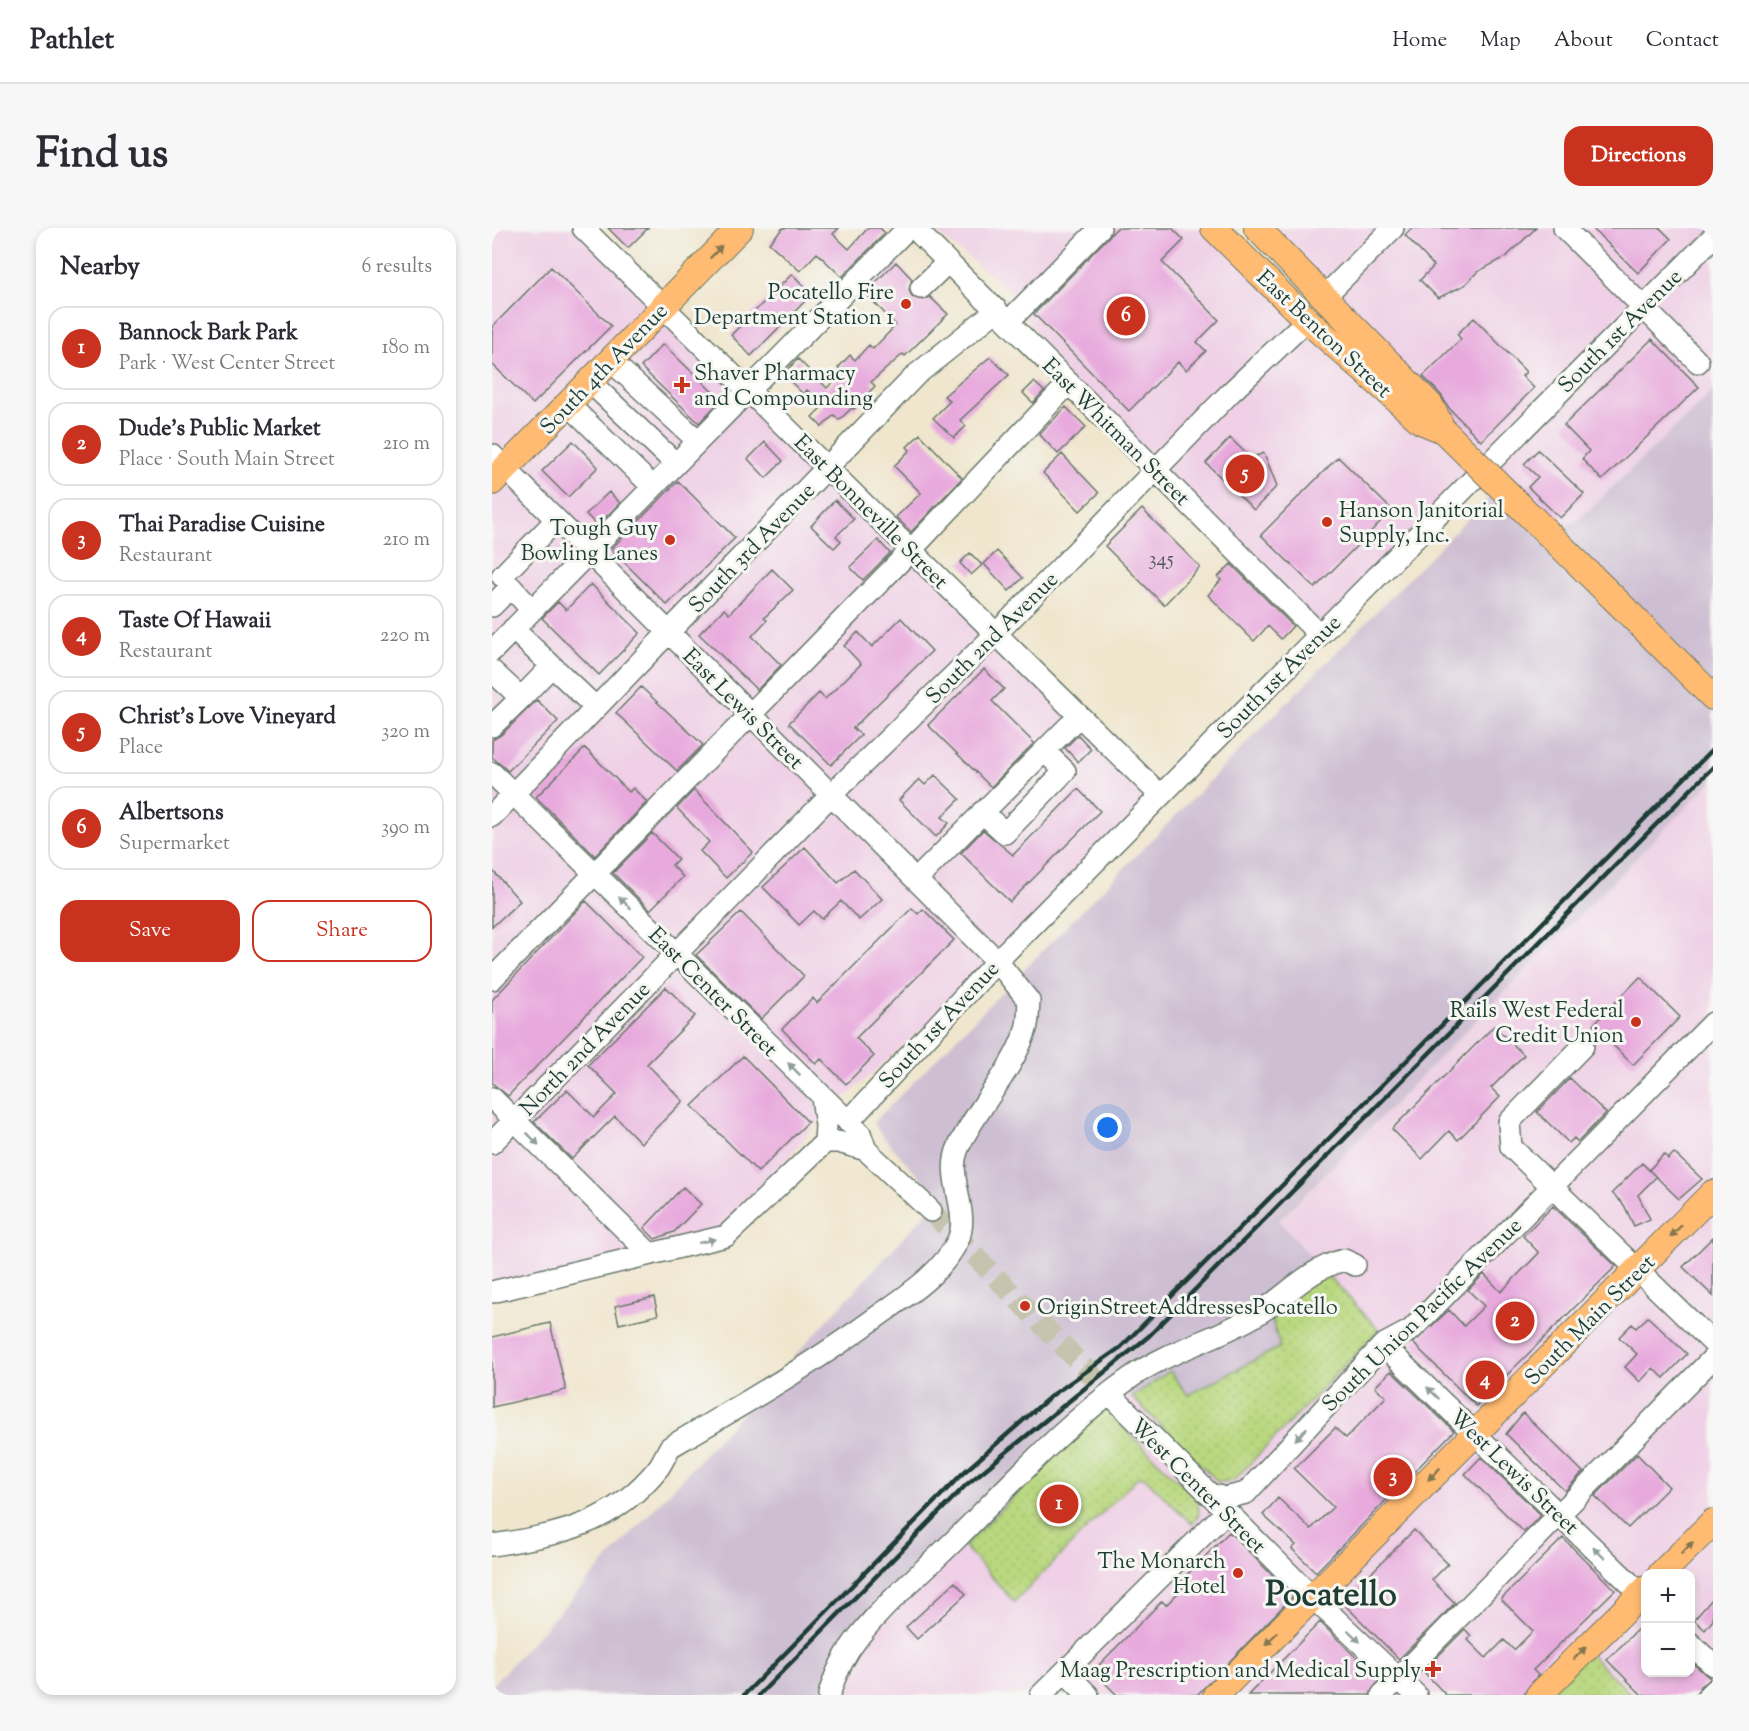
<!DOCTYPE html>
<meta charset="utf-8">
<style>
body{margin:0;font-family:"Sorts Mill Goudy",serif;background:#f7f7f7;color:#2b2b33}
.controls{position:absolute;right:18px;bottom:18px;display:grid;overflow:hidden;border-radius:12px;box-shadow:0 3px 9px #0003}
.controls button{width:54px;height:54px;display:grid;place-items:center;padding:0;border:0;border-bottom:2px solid #e1e1e2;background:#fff;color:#2b2b33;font:30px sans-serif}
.you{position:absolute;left:616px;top:900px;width:21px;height:21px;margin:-15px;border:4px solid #fff;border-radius:50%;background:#1a73e8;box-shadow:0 0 0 9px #1a73e833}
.badge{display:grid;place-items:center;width:39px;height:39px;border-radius:50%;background:#c8321e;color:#fff;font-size:20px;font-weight:700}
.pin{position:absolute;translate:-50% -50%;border:3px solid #fff;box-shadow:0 2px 6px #0006}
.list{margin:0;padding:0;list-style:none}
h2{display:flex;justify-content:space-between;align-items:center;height:78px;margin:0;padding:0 24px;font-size:26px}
h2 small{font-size:20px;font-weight:400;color:#7c7c81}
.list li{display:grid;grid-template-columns:39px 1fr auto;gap:18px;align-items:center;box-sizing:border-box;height:84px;margin:0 12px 12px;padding:0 12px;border:2px solid #e1e1e2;border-radius:18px}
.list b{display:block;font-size:22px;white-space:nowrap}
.list p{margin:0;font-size:20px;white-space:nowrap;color:#7c7c81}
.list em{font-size:20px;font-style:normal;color:#7c7c81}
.actions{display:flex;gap:12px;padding:18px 24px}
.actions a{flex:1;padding:14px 0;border:2px solid #c8321e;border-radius:18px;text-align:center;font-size:21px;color:#c8321e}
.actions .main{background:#c8321e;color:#fff}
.map{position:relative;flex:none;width:1221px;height:1467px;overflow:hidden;border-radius:18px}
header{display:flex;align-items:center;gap:36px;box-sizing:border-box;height:84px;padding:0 30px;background:#fff;border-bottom:2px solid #e1e1e2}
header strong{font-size:28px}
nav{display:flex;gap:33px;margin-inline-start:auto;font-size:21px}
.intro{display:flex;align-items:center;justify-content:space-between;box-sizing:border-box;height:144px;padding:0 36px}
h1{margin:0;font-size:42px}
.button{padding:15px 27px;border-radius:18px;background:#c8321e;color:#fff;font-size:21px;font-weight:700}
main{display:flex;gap:36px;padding:0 36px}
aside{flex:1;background:#fff;border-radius:18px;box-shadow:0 3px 9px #0003}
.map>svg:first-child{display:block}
.built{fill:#efd0e6;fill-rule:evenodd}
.industrial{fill:#cdbed2}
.grass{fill:url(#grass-dots);stroke:#6c8a5a;stroke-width:1.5}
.building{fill:#e8aadd}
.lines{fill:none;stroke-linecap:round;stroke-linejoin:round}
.minor-tunnel{stroke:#c6c4af;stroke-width:21;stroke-dasharray:21 10;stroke-linecap:butt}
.minor-casing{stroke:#68786a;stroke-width:24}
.major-casing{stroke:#68786a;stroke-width:28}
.path{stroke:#68786a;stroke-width:2;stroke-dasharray:4.5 4.5;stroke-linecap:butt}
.minor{stroke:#fff;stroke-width:21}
.major{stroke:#ffbb71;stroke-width:26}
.rail{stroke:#1f3d34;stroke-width:4.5}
.major-bridge-casing{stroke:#68786a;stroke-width:28;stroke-linecap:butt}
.major-bridge{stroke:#ffbb71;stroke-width:26}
.oneway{fill:#84764f}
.oneway2{fill:#8f9e9a}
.poi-dot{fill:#c8321e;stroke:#f6f6f2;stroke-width:2}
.labels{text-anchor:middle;stroke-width:6;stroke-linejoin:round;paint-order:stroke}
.number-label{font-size:20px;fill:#51585e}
.poi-label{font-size:22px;fill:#1f3d34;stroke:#f6f6f2;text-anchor:end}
.street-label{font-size:22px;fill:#1f3d34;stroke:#f6f6f2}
.town-label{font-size:34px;font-weight:bold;fill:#1f3d34;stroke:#f6f6f2}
</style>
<header>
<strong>Pathlet</strong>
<nav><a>Home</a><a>Map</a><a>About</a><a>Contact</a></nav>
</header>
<div class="intro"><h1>Find us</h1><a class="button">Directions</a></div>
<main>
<aside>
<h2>Nearby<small>6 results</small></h2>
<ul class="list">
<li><span class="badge">1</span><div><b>Bannock Bark Park</b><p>Park · West Center Street</p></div><em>180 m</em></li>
<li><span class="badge">2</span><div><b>Dude's Public Market</b><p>Place · South Main Street</p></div><em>210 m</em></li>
<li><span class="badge">3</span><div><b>Thai Paradise Cuisine</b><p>Restaurant</p></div><em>210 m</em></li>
<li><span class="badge">4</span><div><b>Taste Of Hawaii</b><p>Restaurant</p></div><em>220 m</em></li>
<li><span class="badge">5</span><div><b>Christ's Love Vineyard</b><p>Place</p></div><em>320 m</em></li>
<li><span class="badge">6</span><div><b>Albertsons</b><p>Supermarket</p></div><em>390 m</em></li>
</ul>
<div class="actions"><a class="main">Save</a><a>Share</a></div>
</aside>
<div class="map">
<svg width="1221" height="1467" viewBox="0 0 1221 1467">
<defs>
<pattern id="grass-dots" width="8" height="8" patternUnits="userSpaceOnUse" patternTransform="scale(1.5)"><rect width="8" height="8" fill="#b9d87f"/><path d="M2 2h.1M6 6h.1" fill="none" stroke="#9fba6e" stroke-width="1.8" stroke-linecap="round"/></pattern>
</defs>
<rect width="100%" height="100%" fill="#f6f6f2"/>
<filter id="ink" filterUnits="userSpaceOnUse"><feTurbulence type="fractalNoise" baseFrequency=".0167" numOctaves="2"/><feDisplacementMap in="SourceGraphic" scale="12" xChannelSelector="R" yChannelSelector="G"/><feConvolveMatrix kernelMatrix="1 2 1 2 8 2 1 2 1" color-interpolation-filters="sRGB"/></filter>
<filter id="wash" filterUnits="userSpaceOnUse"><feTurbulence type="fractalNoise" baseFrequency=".008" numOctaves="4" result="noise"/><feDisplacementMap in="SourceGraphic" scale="24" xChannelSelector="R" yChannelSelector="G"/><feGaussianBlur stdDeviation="1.35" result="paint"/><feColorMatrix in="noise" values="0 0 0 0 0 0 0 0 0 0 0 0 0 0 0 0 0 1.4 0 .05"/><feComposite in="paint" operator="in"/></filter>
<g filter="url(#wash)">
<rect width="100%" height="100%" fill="#f0e6ce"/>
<path class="built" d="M0 0H91L668 567 505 733 323 897 234 1008 0 1064Z
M439 0H724L929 193 765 0H1221V163L1086 292 1054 303 991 242 827 406 577 155 515 60Z
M1221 552V1467H337L343 1446 459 1316 473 1317 633 1159 640 1169 787 994ZM1154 1346H1198V1444H1154Z"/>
<path class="industrial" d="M1221 163V552L787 993 832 1043 789 1119 695 1167 678 1143 640 1169 632 1159 472 1318 459 1316 367 1407 337 1467H0V1457L447 971 387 904 382 894 1008 258 1054 304 1086 292Z"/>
<path class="grass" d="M832 1043 887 1102 741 1253 726 1254 640 1169 678 1143 696 1167 788 1119 776 1079Z
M611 1180 706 1272 707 1286 700 1296 652 1249H646L522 1374 472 1318Z
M1092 1421 1140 1467H1047Z"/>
<g id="blocks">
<path class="building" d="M116 0H156L136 20Z
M291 0H347L341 6 357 21 376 0H388L393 5 350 49 325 25 308 43 277 15Z
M625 0H680L692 12 670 34 727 92 705 114 714 123 694 142 686 134 637 183 542 86Z
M920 0H1044L1014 29 985 44 973 57 946 70 928 52 942 38 913 7Z
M1100 0H1168L1179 11 1146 45Z
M404 34 420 51 417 62 420 69 431 72 438 69 456 86 413 128 411 126 379 154 383 158 362 181 360 180 347 192 342 187 330 199 320 189 331 178 315 162 311 166 291 146 306 131 335 160 351 144 346 140 358 127 363 132 377 117 381 121 404 97 373 65Z
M59 39 119 98 41 176 0 136V99Z
M300 46 320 66 259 128 239 107Z
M982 90 1034 144 1030 148 1042 160 989 213 957 180 949 167 931 148 969 111 965 106Z
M1160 111 1207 159 1110 252 1090 231 1097 223 1072 197Z
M171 116 229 172 207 195 149 139Z
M498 129 517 147 468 192 474 198 462 210 441 190 458 173 452 168Z
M542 154 552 163 541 175 531 165Z
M574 179 594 199 566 226 547 206Z
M428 206 470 250 419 304 404 289 429 265 402 238 418 222 415 219Z
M738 210 759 230 772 225 785 258 762 282 714 235Z
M81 213 106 239 76 269 50 243Z
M273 214 291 233 274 250 256 231Z
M1046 222 1092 266 1068 290 1036 259 1046 249 1032 236Z
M570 226 607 265 588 283 551 245Z
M846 229 900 282 823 360 769 307Z
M186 253 243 310 175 377 119 321Z
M117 264 128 275 105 298 94 286Z
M343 272 362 291 344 308 349 313 342 320 319 298Z
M650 281 708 339 672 377 613 318Z
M386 312 398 325 371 352 358 339Z
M505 323 531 350 517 363 492 336Z
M478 325 490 337 479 347 468 335Z
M739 336 801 398 789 411 776 398 762 413 716 367 729 352 726 349Z
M280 341 301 362 272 390 275 392 260 408 289 437 265 462 207 406 232 381 237 386Z
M99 356 148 405 107 447 50 390 66 374 74 382Z
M409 390 440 423 361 500 369 507 339 537 297 495 327 465 333 471 369 436 352 418 366 404 380 419Z
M492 441 512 461 500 473 542 515 499 559 436 497Z
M149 459 211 517 185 543 124 485Z
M45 472 66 493 16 543 0 529V512L9 507Z
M586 507 599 521 586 534 573 520Z
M93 520 137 564 141 560 155 574 103 628 44 569Z
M443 547 468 571 450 589 457 595 444 609 407 572 427 551 433 557Z
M586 561 608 583 518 674 469 625 491 602 521 627Z
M202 562 261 624 234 650 208 623 217 614 185 580Z
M160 605 186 631 180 637 191 649 158 682 121 645Z
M313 619 346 655 362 641 390 671 367 692 349 673 330 691 322 683 307 697 271 659Z
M0 642 28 673 0 699Z
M94 673 150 729 16 868 0 855V772Z
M420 680 426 686 431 681 462 712 364 810 382 828 354 856 329 831 324 836 290 801 321 770 325 775Z
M249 684 312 748 269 791 204 727Z
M1148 749 1188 789 1141 837 1101 797Z
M174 759 203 788 155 836 191 873 149 915 123 888 80 931 42 894 75 862 102 889 125 866 96 837Z
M1002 798 1032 827 999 860 1008 869 966 912 957 903 930 931 900 901Z
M251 828 316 894 266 944 200 878Z
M1078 850 1114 885 1086 914 1082 910 1077 915 1045 884Z
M1182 925 1210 951 1187 971 1157 942 1172 926 1176 931Z
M1150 935 1164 949 1146 967 1158 991 1142 998 1132 977 1120 965Z
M191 959 209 976 182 1004 163 1011 152 1000Z
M1061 978 1124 1038 984 1178 921 1115 957 1082 972 1098 992 1078 976 1062 992 1046 1009 1064 1047 1025 1031 1008Z
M1221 1009V1068L1191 1039Z
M162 1069 166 1087 127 1096 123 1078Z
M1156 1089 1195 1126 1172 1150 1161 1140 1148 1154 1133 1139 1145 1126 1127 1109 1140 1096 1144 1100Z
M58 1095 74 1162 0 1179V1109Z
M899 1143 962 1203 824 1344 800 1321 804 1317 771 1287 786 1270 819 1301 841 1279 802 1241 843 1200 854 1210 894 1169 883 1159Z
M1031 1185 1091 1244 1073 1263 1014 1206Z
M1145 1226 1177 1259 1136 1300 1103 1268Z
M989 1229 1049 1287 1032 1304 973 1246Z
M922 1302 956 1336 940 1352 963 1375 907 1431 850 1374Z
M737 1304 801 1368 705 1467H625L601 1443 670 1373 674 1377 693 1358 688 1354Z
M1071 1310 1123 1362 1041 1442 1046 1447 1031 1467H954L931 1443 973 1401 979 1408 976 1412 994 1430 1012 1412 1022 1422 1041 1403 1009 1371Z
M463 1354 474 1366 425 1411 414 1399Z
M1221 1370V1392L1213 1402 1202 1392Z
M1154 1393V1444H1198V1433L1219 1451 1208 1458 1205 1467H1150L1115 1432Z
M828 1394 887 1452 878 1467H756Z"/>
</g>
</g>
<g filter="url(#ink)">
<use href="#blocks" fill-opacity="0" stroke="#68786a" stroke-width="1.5"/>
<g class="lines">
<path class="minor-tunnel" d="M439 983 622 1170"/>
<defs>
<path id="minor" d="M91 0 668 567
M422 0 827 406
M1072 0 1206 134
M429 60 456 34
M831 70 901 0
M516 94 608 0
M119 133 206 213
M98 154 184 236
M76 176 161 259
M0 227 505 733 537 773C536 782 537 792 534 801 521 843 486 878 467 918 452 949 479 982 466 1012 451 1044 417 1066 389 1086 321 1136 250 1177 178 1219 174 1226 171 1233 167 1239 122 1296 68 1307 0 1317
M10 348 64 292
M0 378 19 359 40 382
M21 401 60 438
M0 423 416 0
M0 443 29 470 0 498
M29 470 60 438 104 480
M552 523 587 488
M0 545 368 905 374 922 439 983
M0 588 424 147 505 82
M424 652 552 523 573 543 513 605 490 584
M0 751 420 321 577 155
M1091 818 1017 894 1019 919 1221 1115
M330 869 334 897 333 914
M0 870 158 1026
M356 894 505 733 1221 9
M0 915 339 567 504 406 738 165 815 92
M0 1064 234 1008 333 914H346L374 922
M891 1117 1154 1371
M622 1170 819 1368 924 1467
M715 1265 733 1270 754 1265 891 1117 919 1102 1221 795
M1198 1415 1221 1437
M573 1444 596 1467
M337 1467C343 1446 354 1424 368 1407 396 1372 433 1342 465 1310 520 1255 574 1195 638 1150 676 1123 722 1112 761 1089 792 1071 815 1041 852 1032L863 1037
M549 1467 734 1284
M890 1467 1221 1130
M1217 1467 1221 1463"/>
<path id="major" d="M722 0 815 92 929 193 951 202
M765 0 938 177 951 202
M0 254 248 0
M1151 399 1221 469
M1169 1346 1221 1294
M724 1467 1221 965
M1047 1467 1154 1361"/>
</defs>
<use href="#minor" class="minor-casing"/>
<use href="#major" class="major-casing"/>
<path class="path" d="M1101 1467H1116"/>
<use href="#minor" class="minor"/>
<use href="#major" class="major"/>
<path class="rail" d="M252 1467 470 1246 559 1168 629 1119 969 778 1221 521
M267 1467 474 1257 657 1108 1221 539"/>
<defs>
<path id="major-bridge" d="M951 202 1151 399"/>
</defs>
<use href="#major-bridge" class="major-bridge-casing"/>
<use href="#major-bridge" class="major-bridge"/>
</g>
<defs><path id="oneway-solid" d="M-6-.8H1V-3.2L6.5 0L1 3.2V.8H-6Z" transform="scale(1.5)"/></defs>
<g class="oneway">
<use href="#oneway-solid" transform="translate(224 24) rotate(-46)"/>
<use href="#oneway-solid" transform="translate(1184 1003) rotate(134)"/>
<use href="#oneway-solid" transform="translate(942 1246) rotate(135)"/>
<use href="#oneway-solid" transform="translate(1195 1320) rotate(-45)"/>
<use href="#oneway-solid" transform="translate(779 1411) rotate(134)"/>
<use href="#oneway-solid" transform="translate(1088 1425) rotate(-45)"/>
</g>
<g class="oneway2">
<use href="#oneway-solid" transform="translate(133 675) rotate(-136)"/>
<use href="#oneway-solid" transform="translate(302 841) rotate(-135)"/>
<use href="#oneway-solid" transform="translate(41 911) rotate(45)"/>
<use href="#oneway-solid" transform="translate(215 1013) rotate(-14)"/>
<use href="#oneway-solid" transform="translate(941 1165) rotate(-136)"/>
<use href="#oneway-solid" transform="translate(809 1206) rotate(133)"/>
<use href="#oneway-solid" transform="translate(1107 1325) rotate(-136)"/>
<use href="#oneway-solid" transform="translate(862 1408) rotate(44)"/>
</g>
</g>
<g class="poi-dot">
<circle cx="414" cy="76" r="6"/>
<path d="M187 148h6v6h6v6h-6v6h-6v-6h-6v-6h6z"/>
<circle cx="835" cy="294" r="6"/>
<circle cx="178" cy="312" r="6"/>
<circle cx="1144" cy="794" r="6"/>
<circle cx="533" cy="1078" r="6"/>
<circle cx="746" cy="1345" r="6"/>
<path d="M938 1432h6v6h6v6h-6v6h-6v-6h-6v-6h6z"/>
</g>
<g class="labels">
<g class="number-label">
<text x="669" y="337">345</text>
</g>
<g class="poi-label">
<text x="402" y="71">Pocatello Fire<tspan x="402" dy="25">Department Station 1</tspan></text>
<text x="202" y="152" text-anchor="start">Shaver Pharmacy<tspan x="202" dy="25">and Compounding</tspan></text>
<text x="847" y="289" text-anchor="start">Hanson Janitorial<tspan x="847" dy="25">Supply, Inc.</tspan></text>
<text x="166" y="307">Tough Guy<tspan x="166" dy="25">Bowling Lanes</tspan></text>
<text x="1132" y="789">Rails West Federal<tspan x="1132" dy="25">Credit Union</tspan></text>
<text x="545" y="1086" text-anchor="start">OriginStreetAddressesPocatello</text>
<text x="734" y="1340">The Monarch<tspan x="734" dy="25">Hotel</tspan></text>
<text x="929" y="1449">Maag Prescription and Medical Supply</text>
</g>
<g class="street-label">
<text transform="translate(1127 102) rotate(-45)" y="8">South 1st Avenue</text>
<text transform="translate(833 105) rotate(43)" y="8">East Benton Street</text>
<text transform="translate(111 140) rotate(-46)" y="8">South 4th Avenue</text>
<text transform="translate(625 203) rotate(45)" y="8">East Whitman Street</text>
<text transform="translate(380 283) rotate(45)" y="8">East Bonneville Street</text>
<text transform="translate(259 319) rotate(-46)" y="8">South 3rd Avenue</text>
<text transform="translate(499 409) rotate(-45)" y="8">South 2nd Avenue</text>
<text transform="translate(786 448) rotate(-45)" y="8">South 1st Avenue</text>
<text transform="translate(252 480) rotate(45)" y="8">East Lewis Street</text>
<text transform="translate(222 763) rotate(45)" y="8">East Center Street</text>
<text transform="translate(446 796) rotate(-47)" y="8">South 1st Avenue</text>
<text transform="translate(92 820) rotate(-46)" y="8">North 2nd Avenue</text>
<text transform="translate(929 1086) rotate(-44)" y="8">South Union Pacific Avenue</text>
<text transform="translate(1097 1091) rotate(-45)" y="8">South Main Street</text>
<text transform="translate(1023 1243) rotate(44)" y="8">West Lewis Street</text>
<text transform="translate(707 1257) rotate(45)" y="8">West Center Street</text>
</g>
<g class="town-label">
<text x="839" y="1377">Pocatello</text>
</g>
</g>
</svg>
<div class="controls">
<button>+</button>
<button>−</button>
</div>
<div class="you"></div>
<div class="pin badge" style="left:567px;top:1276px">1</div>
<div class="pin badge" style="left:1023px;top:1093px">2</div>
<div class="pin badge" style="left:901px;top:1249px">3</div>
<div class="pin badge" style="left:993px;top:1152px">4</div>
<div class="pin badge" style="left:753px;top:246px">5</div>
<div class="pin badge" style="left:634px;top:88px">6</div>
</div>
</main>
